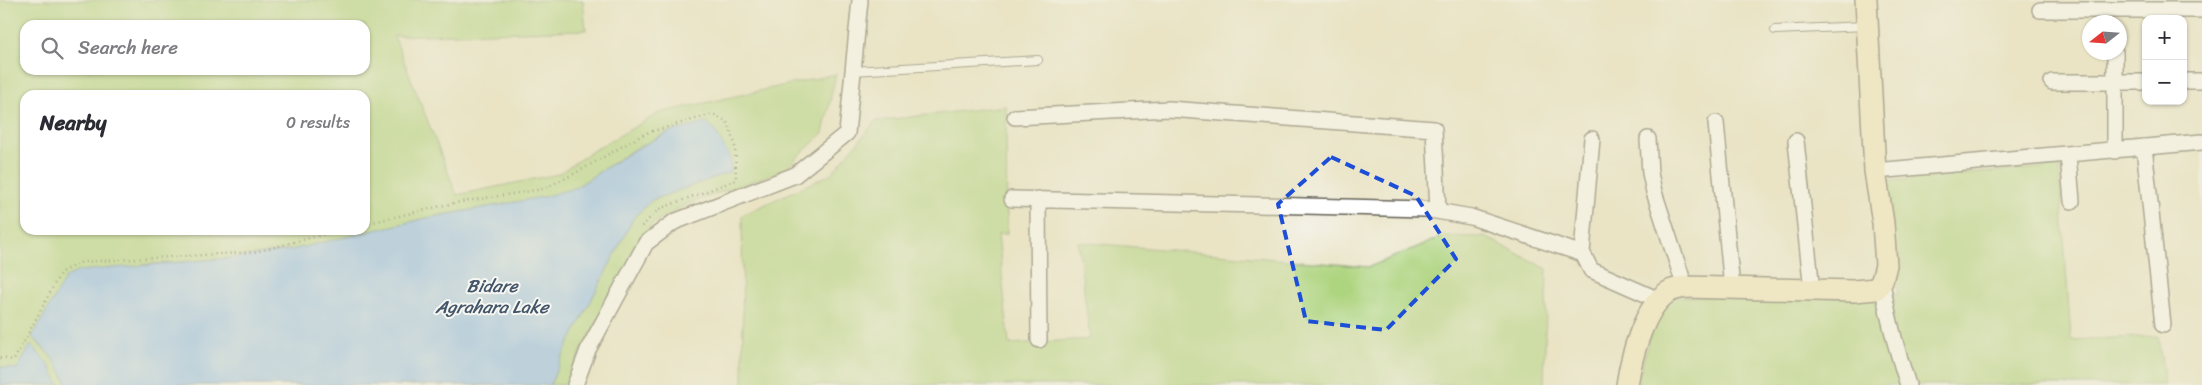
<!DOCTYPE html>
<meta charset="utf-8">
<style>
body{margin:0;font-family:Sriracha,sans-serif;background:#f7f7f7;color:#2b2b33}
.controls{position:absolute;right:15px;top:15px;display:grid;overflow:hidden;border-radius:10px;box-shadow:0 1px 4px #0004}
.controls button{width:45px;height:45px;display:grid;place-items:center;padding:0;border:0;border-bottom:1px solid #e1e1e2;background:#fff;color:#2b2b33;font:25px sans-serif}
.compass{position:absolute;left:2082px;top:15px;width:45px;height:45px;border-radius:50%;background:#fff;box-shadow:0 1px 4px #0004;rotate:253deg}
.list{margin:0;padding:0;list-style:none}
h2{display:flex;justify-content:space-between;align-items:center;height:65px;margin:0;padding:0 20px;font-size:21px}
h2 small{font-size:16px;font-weight:400;color:#7c7c81}
.icon{flex:none;width:28px;height:28px;fill:none;stroke:currentColor;stroke-width:2;stroke-linecap:round;stroke-linejoin:round}
.map{position:relative;flex:none;width:2202px;height:385px;overflow:hidden}
.search{position:absolute;background:#fff;box-shadow:0 1px 4px #0004;left:20px;top:20px;width:350px;height:55px;display:flex;align-items:center;gap:12px;box-sizing:border-box;padding:0 18px;border-radius:15px;color:#7c7c81;font-size:19px}
.panel{position:absolute;background:#fff;box-shadow:0 1px 4px #0004;left:20px;top:90px;width:350px;height:145px;border-radius:15px}
.map>svg:first-child{display:block}
.green{fill:#add47e;stroke:#64784d;fill-rule:evenodd}
.water{fill:#89bbf6;stroke:#526c89}
.lines{fill:none;stroke-linecap:round;stroke-linejoin:round}
.lane-casing{stroke:#646257;stroke-width:10}
.street-casing{stroke:#646257;stroke-width:18}
.secondary-casing{stroke:#646257;stroke-width:24}
.path{stroke:#646257;stroke-width:2.5;stroke-dasharray:1 4;stroke-linecap:butt}
.lane{stroke:#fff;stroke-width:8}
.street{stroke:#fff;stroke-width:15}
.secondary{stroke:#f7e8c3;stroke-width:21}
.marked{fill:none;stroke:#1d4ed8;stroke-width:4;stroke-dasharray:10 6;stroke-linejoin:round}
.labels{text-anchor:middle;stroke-width:4;stroke-linejoin:round;paint-order:stroke}
.water-label{font-size:18px;font-style:italic;fill:#425468;stroke:#f6f6f2}
</style>
<div class="map">
<svg width="2202" height="385" viewBox="0 0 2202 385">
<rect width="100%" height="100%" fill="#f6f6f2"/>
<filter id="ink" filterUnits="userSpaceOnUse"><feTurbulence type="fractalNoise" baseFrequency=".02" numOctaves="2"/><feDisplacementMap in="SourceGraphic" scale="10" xChannelSelector="R" yChannelSelector="G"/><feConvolveMatrix kernelMatrix="1 2 1 2 8 2 1 2 1" color-interpolation-filters="sRGB"/></filter>
<filter id="wash" filterUnits="userSpaceOnUse"><feTurbulence type="fractalNoise" baseFrequency=".0096" numOctaves="4" result="noise"/><feDisplacementMap in="SourceGraphic" scale="20" xChannelSelector="R" yChannelSelector="G"/><feGaussianBlur stdDeviation="1.12" result="paint"/><feColorMatrix in="noise" values="0 0 0 0 0 0 0 0 0 0 0 0 0 0 0 0 0 1.4 0 .05"/><feComposite in="paint" operator="in"/></filter>
<g filter="url(#wash)">
<rect width="100%" height="100%" fill="#eae4c5"/>
<path class="green" d="M0 0H583L586 30 394 36 457 195 558 174 594 150 659 113 836 74 823 133 784 170 687 204 651 225 580 353 566 385H550L561 359 634 217 652 200 730 172 669 132 631 151 575 188 543 197 426 218 291 250 242 257 141 265 32 337 58 364 67 385H0ZM25 25H365V70H25ZM25 95H365V230H25Z
M1006 106 1007 234H998L1009 344 1090 339 1078 242 1369 267 1444 236 1486 237 1547 269 1544 385H743L742 215 831 174 876 121Z
M2059 166 2071 340 2158 336 2165 385H1637L1655 316 1673 297 1898 294 1887 181Z"/>
<path class="water" d="M707 123 714 129 731 160 730 172 652 200 634 217 561 359 550 385H67C60 365 48 351 32 337L66 277 79 271 242 257 291 250 427 218 543 197 575 188 632 151 669 132Z
M31 345 49 365 59 385H0V367L17 369Z"/>
</g>
<g filter="url(#ink)">
<g class="lines">
<defs>
<path id="lane" d="M1775 30 1865 26
M853 71 1038 60"/>
<path id="street" d="M2040 10H2202
M2183 81H2201
M2052 82H2146
M1015 117 1169 109 1434 129 1438 211
M1716 123 1732 288
M1592 139 1582 252 1591 270 1659 300
M1648 139 1650 173 1654 192 1685 287
M1796 141 1812 290
M2144 147 2163 325
M2115 151V52
M2068 155 2072 201
M1875 171 2202 142
M1012 199 1425 209 1471 217 1583 254
M1038 199 1039 340
M1882 281C1887 317 1897 351 1908 385
M575 385 588 350 646 243 674 222 795 175 847 133 860 0"/>
<path id="secondary" d="M1627 385C1631 358 1644 305 1670 291 1674 289 1680 288 1685 287L1854 291 1876 289 1882 281 1886 265 1883 223 1875 171 1866 0"/>
</defs>
<use href="#lane" class="lane-casing"/>
<use href="#street" class="street-casing"/>
<use href="#secondary" class="secondary-casing"/>
<path class="path" d="M365 224 454 203 543 189 570 176 646 133 713 114 727 122 735 143 736 180 659 209 640 228
M0 358 14 360 61 272 82 262 255 252 342 230"/>
<use href="#lane" class="lane"/>
<use href="#street" class="street"/>
<use href="#secondary" class="secondary"/>
</g>
</g>
<path d="M0 0H2202V385H0ZM1331 157 1416 196 1456 259 1386 330 1306 321 1278 204Z" fill="#eae4c5" fill-opacity=".55" fill-rule="evenodd"/>
<path class="marked" d="M1331 157 1416 196 1456 259 1386 330 1306 321 1278 204Z"/>
<g class="labels">
<g class="water-label">
<text x="492" y="292">Bidare<tspan x="492" dy="21">Agrahara Lake</tspan></text>
</g>
</g>
</svg>
<div class="controls">
<button>+</button>
<button>−</button>
</div>
<svg class="compass" viewBox="-18 -18 36 36"><path d="M0-13l5 13h-10z" fill="#e53935"/><path d="M0 13l5-13h-10z" fill="#7c7c81"/></svg>
<div class="search"><svg class="icon" aria-label="search" viewBox="0 0 24 24"><circle cx="10" cy="10" r="6"/><path d="M15 15l6 6"/></svg>Search here</div>
<section class="panel">
<h2>Nearby<small>0 results</small></h2>
<ul class="list">
</ul>
</section>
</div>
